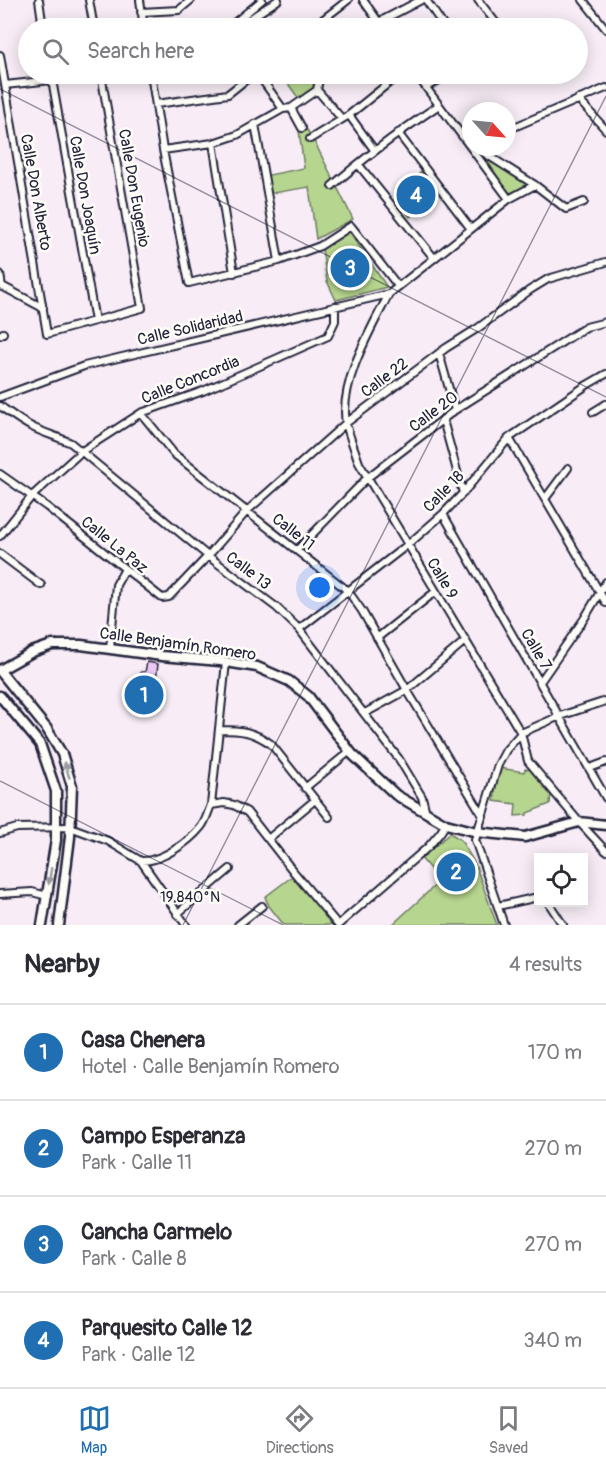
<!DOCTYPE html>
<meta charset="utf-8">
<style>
body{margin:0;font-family:Pangolin,sans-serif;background:#f2f2f3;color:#2b2b33}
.controls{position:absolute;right:18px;bottom:18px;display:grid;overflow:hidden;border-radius:0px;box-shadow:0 3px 15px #0003}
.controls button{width:54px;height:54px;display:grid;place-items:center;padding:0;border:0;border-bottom:2px solid #e1e1e2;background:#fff;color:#2b2b33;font:30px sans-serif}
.compass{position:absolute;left:462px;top:102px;width:54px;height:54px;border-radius:50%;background:#fff;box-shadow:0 3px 15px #0003;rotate:117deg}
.you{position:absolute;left:320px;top:588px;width:21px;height:21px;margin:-15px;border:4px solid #fff;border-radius:50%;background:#1a73e8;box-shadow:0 0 0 9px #1a73e833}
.badge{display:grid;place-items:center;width:39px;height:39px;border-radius:50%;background:#1f6fb2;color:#fff;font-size:20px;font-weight:700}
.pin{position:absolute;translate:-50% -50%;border:3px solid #fff;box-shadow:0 2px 6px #0006}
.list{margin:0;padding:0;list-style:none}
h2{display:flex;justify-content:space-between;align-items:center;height:78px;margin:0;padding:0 24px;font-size:26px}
h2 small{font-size:20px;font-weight:400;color:#7c7c81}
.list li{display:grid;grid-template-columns:39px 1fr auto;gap:18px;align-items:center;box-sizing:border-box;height:96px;padding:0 24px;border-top:2px solid #e1e1e2}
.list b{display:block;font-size:22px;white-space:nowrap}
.list p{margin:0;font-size:20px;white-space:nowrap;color:#7c7c81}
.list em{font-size:20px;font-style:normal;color:#7c7c81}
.icon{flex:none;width:33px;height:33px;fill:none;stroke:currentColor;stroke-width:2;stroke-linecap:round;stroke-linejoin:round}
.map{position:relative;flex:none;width:606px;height:925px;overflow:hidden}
.search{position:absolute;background:#fff;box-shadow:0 3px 15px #0003;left:18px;right:18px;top:18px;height:66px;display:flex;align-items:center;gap:15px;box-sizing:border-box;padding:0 21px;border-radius:33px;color:#7c7c81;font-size:22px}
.sheet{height:462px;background:#fff}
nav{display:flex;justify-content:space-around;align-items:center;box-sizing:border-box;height:84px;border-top:2px solid #e1e1e2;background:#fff;font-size:16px;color:#7c7c81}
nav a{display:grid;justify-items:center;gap:3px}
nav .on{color:#1f6fb2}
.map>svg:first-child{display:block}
.park{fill:#b6d58e;stroke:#6c7c64;stroke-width:1.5}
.building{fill:#ecc9f5;stroke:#22223b;stroke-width:1.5}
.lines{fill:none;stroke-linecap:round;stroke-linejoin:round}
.minor-casing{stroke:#22223b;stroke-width:10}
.tertiary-casing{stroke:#22223b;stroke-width:13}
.minor{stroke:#fdfcf7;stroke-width:6}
.tertiary{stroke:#fdfcf7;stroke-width:8}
.oneway{fill:#9a9aa2}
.ticks{fill:none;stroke:#22223b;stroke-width:1.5;stroke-opacity:0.45}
.labels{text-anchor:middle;stroke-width:5;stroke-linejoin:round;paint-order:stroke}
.street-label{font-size:16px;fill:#22223b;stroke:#fdfcf7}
.ticks-label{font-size:15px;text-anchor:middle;fill:#22223b;stroke:#fdfcf7;stroke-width:5;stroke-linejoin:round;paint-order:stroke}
</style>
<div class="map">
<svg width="606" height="925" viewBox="0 0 606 925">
<rect width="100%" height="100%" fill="#f8edf6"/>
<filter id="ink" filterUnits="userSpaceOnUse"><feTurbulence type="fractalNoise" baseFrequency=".0167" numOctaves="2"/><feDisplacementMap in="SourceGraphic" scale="12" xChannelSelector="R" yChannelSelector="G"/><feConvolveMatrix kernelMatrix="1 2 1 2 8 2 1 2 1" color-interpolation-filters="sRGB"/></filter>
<g filter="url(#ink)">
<path class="park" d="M281 74H314L321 83 299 99Z
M297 116 312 137 353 219 316 239 309 187 267 194 264 176 304 168Z
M484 156 530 184 509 194Z
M423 170 438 191 410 217 395 199Z
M349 231 387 287 336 300 327 281 322 249Z
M499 768 524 772 525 769 533 770 551 793 550 804 527 813V815L515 816 516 804 494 801Z
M450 833 461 840 475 864 497 925H392L440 881 421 858Z
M294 875 333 922 329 925H284L269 906 265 897Z"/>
<path class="building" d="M147 662 158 664 156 680H150L146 706 138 705 141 672H145Z"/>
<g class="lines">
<defs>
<path id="minor" d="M39 0 43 28
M89 0 94 28
M140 0 144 28
M363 0 383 28
M426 0 445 28
M478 0 500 28
M583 0 606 29
M141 12 179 10 191 0
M245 22 278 0
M379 22 421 0
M228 28 262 0
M312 28 348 0
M0 55 47 334 142 308 101 74
M51 74 95 321
M151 74 163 150 189 283 279 261 320 246 351 226 398 286
M258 74 283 109
M416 74 509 199
M5 85 52 80 97 74
M426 87 450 74
M317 90 342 119
M578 99 606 130
M156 104 228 94 253 74
M291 108 302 128
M349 115 375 151
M255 124 279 261
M507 130 606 88
M398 133 471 229
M310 139 349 115 400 74
M213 143 234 273
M478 149 535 185 566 209 584 202
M163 150 213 143 237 135 283 109 291 108 317 90 319 79 326 74
M358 164 434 258
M332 186C366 156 402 130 439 105
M0 274 2 287
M0 285 43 308
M389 294C371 329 339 383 346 423 349 436 355 450 359 463L521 733 528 761 579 822 606 851
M0 335 3 333
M439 353 455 410
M0 397 84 366 389 294 509 199 535 185
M0 406C10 413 20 421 32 427 44 433 58 437 71 443L208 556 276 607 299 629 399 759 422 797 426 813
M593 412 606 404
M141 413 174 454 348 591 362 611 407 690 483 816
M443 420 463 493
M509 438 606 603
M0 474 47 507 162 598 169 597 208 556 247 511 346 423 446 348 478 328 530 290 548 279 606 262
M545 499 568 468
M443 514 606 798
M0 536 32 496 82 451 141 413 203 391 328 336 335 321V306
M297 550 367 478 455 410 586 327 606 322
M0 554 41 585
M299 629 411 542 443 514 463 493 509 438 587 385 606 374
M377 638 435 592
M110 648 116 585 125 569
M540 682 584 619 606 582
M365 713 407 690 465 641
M220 730C241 730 253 731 271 744L329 817
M590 768 606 762
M305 788 350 751
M211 805 224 803 234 805 247 812 293 871 338 925 428 847 440 833 446 824
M0 833 17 828 70 827 108 841 141 861 186 925
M268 839 315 800
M141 861C161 862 189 842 201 827 206 821 208 812 211 805L226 662
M0 894 32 892 47 896
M548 902 563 925
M498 906 538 897
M177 914 230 869
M238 925 262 906
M504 925 475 840 498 765 506 750 521 733 560 716 606 701"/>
<path id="tertiary" d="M0 670 32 652 52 645H81L162 656 220 661 257 667 289 681 308 696 352 754 396 795 446 824 477 832 525 837 579 822 606 825
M0 671 47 729 62 754 72 786 70 837 59 925
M0 696 40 744 56 791V840L42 925"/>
</defs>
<use href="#minor" class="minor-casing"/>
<use href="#tertiary" class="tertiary-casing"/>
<use href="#minor" class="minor"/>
<use href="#tertiary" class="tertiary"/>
</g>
<defs><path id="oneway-solid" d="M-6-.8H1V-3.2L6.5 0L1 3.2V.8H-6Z" transform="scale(1.5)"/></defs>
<g class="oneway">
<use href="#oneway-solid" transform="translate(67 770) rotate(-107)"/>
<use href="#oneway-solid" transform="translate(50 876) rotate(99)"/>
</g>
</g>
<path class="ticks" d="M0 89 606 397M0 781 283 925M183 925 606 96"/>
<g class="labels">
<g class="street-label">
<text transform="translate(135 188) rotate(80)" y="6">Calle Don Eugenio</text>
<text transform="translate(37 192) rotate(80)" y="6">Calle Don Alberto</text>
<text transform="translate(86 195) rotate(80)" y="6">Calle Don Joaquín</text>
<text transform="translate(190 327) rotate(-13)" y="6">Calle Solidaridad</text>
<text transform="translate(384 377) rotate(-37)" y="6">Calle 22</text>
<text transform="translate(190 379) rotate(-22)" y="6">Calle Concordia</text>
<text transform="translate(433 411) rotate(-37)" y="6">Calle 20</text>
<text transform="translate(443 491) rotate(-46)" y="6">Calle 18</text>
<text transform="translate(294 531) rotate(38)" y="6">Calle 11</text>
<text transform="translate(115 544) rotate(39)" y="6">Calle La Paz</text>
<text transform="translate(249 570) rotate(37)" y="6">Calle 13</text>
<text transform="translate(443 578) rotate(59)" y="6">Calle 9</text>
<text transform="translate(178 643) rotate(8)" y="6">Calle Benjamín Romero</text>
<text transform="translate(537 649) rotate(60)" y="6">Calle 7</text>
</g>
</g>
<g class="ticks-label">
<text x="190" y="902">19.840°N</text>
</g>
</svg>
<div class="controls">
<button><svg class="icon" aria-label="locate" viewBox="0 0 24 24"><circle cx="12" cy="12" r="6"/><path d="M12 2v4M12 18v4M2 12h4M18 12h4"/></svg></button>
</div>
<svg class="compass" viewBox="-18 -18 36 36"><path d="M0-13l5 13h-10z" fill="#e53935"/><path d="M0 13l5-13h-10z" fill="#7c7c81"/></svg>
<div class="you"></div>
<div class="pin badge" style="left:144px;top:695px">1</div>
<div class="pin badge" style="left:456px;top:872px">2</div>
<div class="pin badge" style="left:350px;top:268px">3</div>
<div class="pin badge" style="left:416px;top:195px">4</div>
<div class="search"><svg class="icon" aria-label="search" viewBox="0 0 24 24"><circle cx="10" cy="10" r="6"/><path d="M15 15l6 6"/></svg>Search here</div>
</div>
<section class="sheet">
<h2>Nearby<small>4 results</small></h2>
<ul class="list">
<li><span class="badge">1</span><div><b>Casa Chenera</b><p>Hotel · Calle Benjamín Romero</p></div><em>170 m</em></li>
<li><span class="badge">2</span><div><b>Campo Esperanza</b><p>Park · Calle 11</p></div><em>270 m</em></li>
<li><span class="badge">3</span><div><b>Cancha Carmelo</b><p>Park · Calle 8</p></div><em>270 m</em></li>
<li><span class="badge">4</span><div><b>Parquesito Calle 12</b><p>Park · Calle 12</p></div><em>340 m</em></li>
</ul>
</section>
<nav>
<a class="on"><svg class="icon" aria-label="map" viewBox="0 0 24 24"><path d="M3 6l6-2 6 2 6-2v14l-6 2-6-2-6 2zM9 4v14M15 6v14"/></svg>Map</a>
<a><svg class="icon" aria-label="directions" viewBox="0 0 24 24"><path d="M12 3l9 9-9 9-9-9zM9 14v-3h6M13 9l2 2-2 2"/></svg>Directions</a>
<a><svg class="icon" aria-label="saved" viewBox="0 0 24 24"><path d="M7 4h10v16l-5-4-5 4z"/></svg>Saved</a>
</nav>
